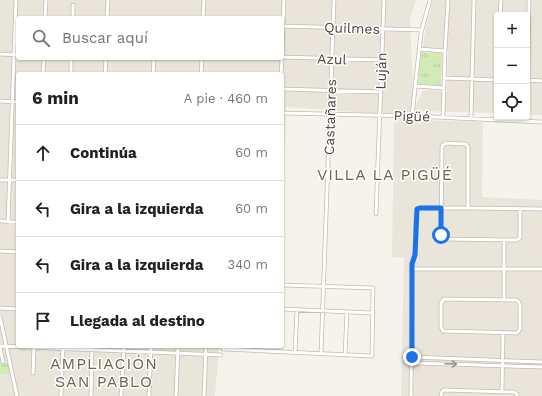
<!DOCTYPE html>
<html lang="es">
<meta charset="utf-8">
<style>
body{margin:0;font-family:"Work Sans",sans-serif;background:#f2f2f2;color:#202124}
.controls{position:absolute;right:12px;top:12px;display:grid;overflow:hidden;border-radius:4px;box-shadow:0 1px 3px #0004}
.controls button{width:36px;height:36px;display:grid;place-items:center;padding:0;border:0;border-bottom:1px solid #e0e0e0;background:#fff;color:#202124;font:20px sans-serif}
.stop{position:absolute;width:12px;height:12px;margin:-9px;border:3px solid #1a73e8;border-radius:50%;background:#fff}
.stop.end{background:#1a73e8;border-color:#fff;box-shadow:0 1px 4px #0008}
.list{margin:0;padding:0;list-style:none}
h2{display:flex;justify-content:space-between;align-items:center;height:52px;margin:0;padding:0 16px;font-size:17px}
h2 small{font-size:13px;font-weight:400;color:#757577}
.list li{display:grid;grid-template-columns:26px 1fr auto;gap:12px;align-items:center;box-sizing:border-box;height:56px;padding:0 16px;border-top:1px solid #e0e0e0}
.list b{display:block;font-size:15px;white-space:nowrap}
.list em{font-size:13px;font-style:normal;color:#757577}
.icon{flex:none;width:22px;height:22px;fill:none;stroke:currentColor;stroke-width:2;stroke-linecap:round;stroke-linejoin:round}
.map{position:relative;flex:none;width:542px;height:396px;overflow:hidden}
.search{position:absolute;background:#fff;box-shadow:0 1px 3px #0004;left:16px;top:16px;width:268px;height:44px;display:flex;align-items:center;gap:10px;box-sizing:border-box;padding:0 14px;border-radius:4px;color:#757577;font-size:15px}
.panel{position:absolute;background:#fff;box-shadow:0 1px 3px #0004;left:16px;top:72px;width:268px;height:276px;border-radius:4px}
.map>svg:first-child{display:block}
.residential{fill:#eae5da;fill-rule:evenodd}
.grass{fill:url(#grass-tufts)}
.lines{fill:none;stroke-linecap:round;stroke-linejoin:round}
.street-casing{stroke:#c2bbae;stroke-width:4.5}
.street{stroke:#fff;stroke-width:3}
.oneway{stroke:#9c9892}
.route{stroke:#1a73e8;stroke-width:5}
.labels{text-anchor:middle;stroke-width:3;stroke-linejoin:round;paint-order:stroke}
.street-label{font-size:14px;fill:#4b4439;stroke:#fff}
.quarter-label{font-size:16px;letter-spacing:1px;fill:#6e6250;stroke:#fff}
</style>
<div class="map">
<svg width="542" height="396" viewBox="0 0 542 396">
<defs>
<pattern id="grass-tufts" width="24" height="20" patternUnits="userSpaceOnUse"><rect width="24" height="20" fill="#d2eab5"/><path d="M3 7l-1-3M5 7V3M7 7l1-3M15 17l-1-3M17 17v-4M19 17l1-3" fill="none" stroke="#b6ca9c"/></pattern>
</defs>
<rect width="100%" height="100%" fill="#f6f3ec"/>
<path class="residential" d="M0 0H416L410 19 414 110 423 90 447 91 448 49 422 48 427 22 433 0H542V115H527V15H497V113L414 111V120L483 122 482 197 542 200V396H401L404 258 392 257 394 115 286 107 282 206V74H18V346H219L215 396H0ZM18 18H282V58H18Z"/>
<path class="grass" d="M421 52 442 53 441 85 418 84Z
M0 359 1 363H9L10 374H0Z"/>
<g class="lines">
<defs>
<path id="street" d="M500 15 501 0
M45 18 46 0
M73 18V5
M107 18 108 0
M203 18 204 0
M282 26 422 30
M419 49 445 51
M282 52 284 0
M0 54 18 55
M282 57 381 60
M43 74 44 58
M71 74V58
M105 74 106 58
M153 74 154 58
M201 74 202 58
M281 74 282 58
M444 78 497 80
M527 80 542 81
M415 86 444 88
M282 89 381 92
M0 101 18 102
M282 113 412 116 542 122
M412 116 421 33 430 0
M443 117 445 51 448 0
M471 119 474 0
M527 121 529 0
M0 180H18
M468 208V147L466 144H464L446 143 443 145 442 147 441 235 442 238 445 239 517 240 520 238V209
M376 214 384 0
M0 221 18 222
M8 222 16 0
M504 240V300
M0 251 18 252
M412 269V262L415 255 416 211 418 208H468L542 209
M444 299 516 300 518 301 520 305V329L518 332 516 333 443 331 441 327V303Z
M0 308 18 309
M282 309 373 313
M0 317 17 396
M0 346 221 355
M223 346V349L372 356 373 288 282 285
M0 348 3 362
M295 353 297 309
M321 354 334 0
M345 355 347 312
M412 357 542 362
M412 363 542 367
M33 373 34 346
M502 391 503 333
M61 396 63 346
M91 396 92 349
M121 396 124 346
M149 396 151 346
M176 396 178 346
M204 396 206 346
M411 396 412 269H542
M441 396 442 391 444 390 514 392 517 394V396"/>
</defs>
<use href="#street" class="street-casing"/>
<use href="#street" class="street"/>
</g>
<defs><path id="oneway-shaft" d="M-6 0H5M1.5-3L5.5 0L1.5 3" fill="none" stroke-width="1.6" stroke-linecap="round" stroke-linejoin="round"/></defs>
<use class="oneway" href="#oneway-shaft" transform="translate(451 364) rotate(2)"/>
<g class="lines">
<path class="route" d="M412 357V264L415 255 417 209 420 208H441V235"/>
</g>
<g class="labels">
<g class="street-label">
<text transform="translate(352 28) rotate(2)" y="5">Quilmes</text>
<text transform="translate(332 59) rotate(2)" y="5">Azul</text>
<text transform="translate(381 71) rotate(-88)" y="5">Luján</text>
<text transform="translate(412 116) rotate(2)" y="5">Pigüé</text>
<text transform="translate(330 117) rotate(-88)" y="5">Castañares</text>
</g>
<g class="quarter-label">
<text x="385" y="180">VILLA LA PIGÜÉ</text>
<text x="104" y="369">AMPLIACIÓN<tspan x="104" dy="18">SAN PABLO</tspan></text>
</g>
</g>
</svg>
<div class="controls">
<button>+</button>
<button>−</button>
<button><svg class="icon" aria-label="locate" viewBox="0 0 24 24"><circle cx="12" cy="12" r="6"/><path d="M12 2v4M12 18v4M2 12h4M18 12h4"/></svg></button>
</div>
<div class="stop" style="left:441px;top:235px"></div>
<div class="stop end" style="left:412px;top:357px"></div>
<div class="search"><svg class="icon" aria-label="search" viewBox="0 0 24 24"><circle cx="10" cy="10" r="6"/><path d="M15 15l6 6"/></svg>Buscar aquí</div>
<section class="panel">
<h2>6 min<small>A pie · 460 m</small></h2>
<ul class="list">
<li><svg class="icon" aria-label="ahead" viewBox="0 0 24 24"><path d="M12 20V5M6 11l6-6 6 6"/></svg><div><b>Continúa</b></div><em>60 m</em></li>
<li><svg class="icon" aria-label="left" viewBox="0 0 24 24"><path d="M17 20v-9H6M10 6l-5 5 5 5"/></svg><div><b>Gira a la izquierda</b></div><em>60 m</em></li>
<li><svg class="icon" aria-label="left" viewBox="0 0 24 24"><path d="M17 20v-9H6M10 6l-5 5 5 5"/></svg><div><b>Gira a la izquierda</b></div><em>340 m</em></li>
<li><svg class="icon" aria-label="arrive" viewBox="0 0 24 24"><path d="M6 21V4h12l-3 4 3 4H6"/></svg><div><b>Llegada al destino</b></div></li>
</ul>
</section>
</div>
